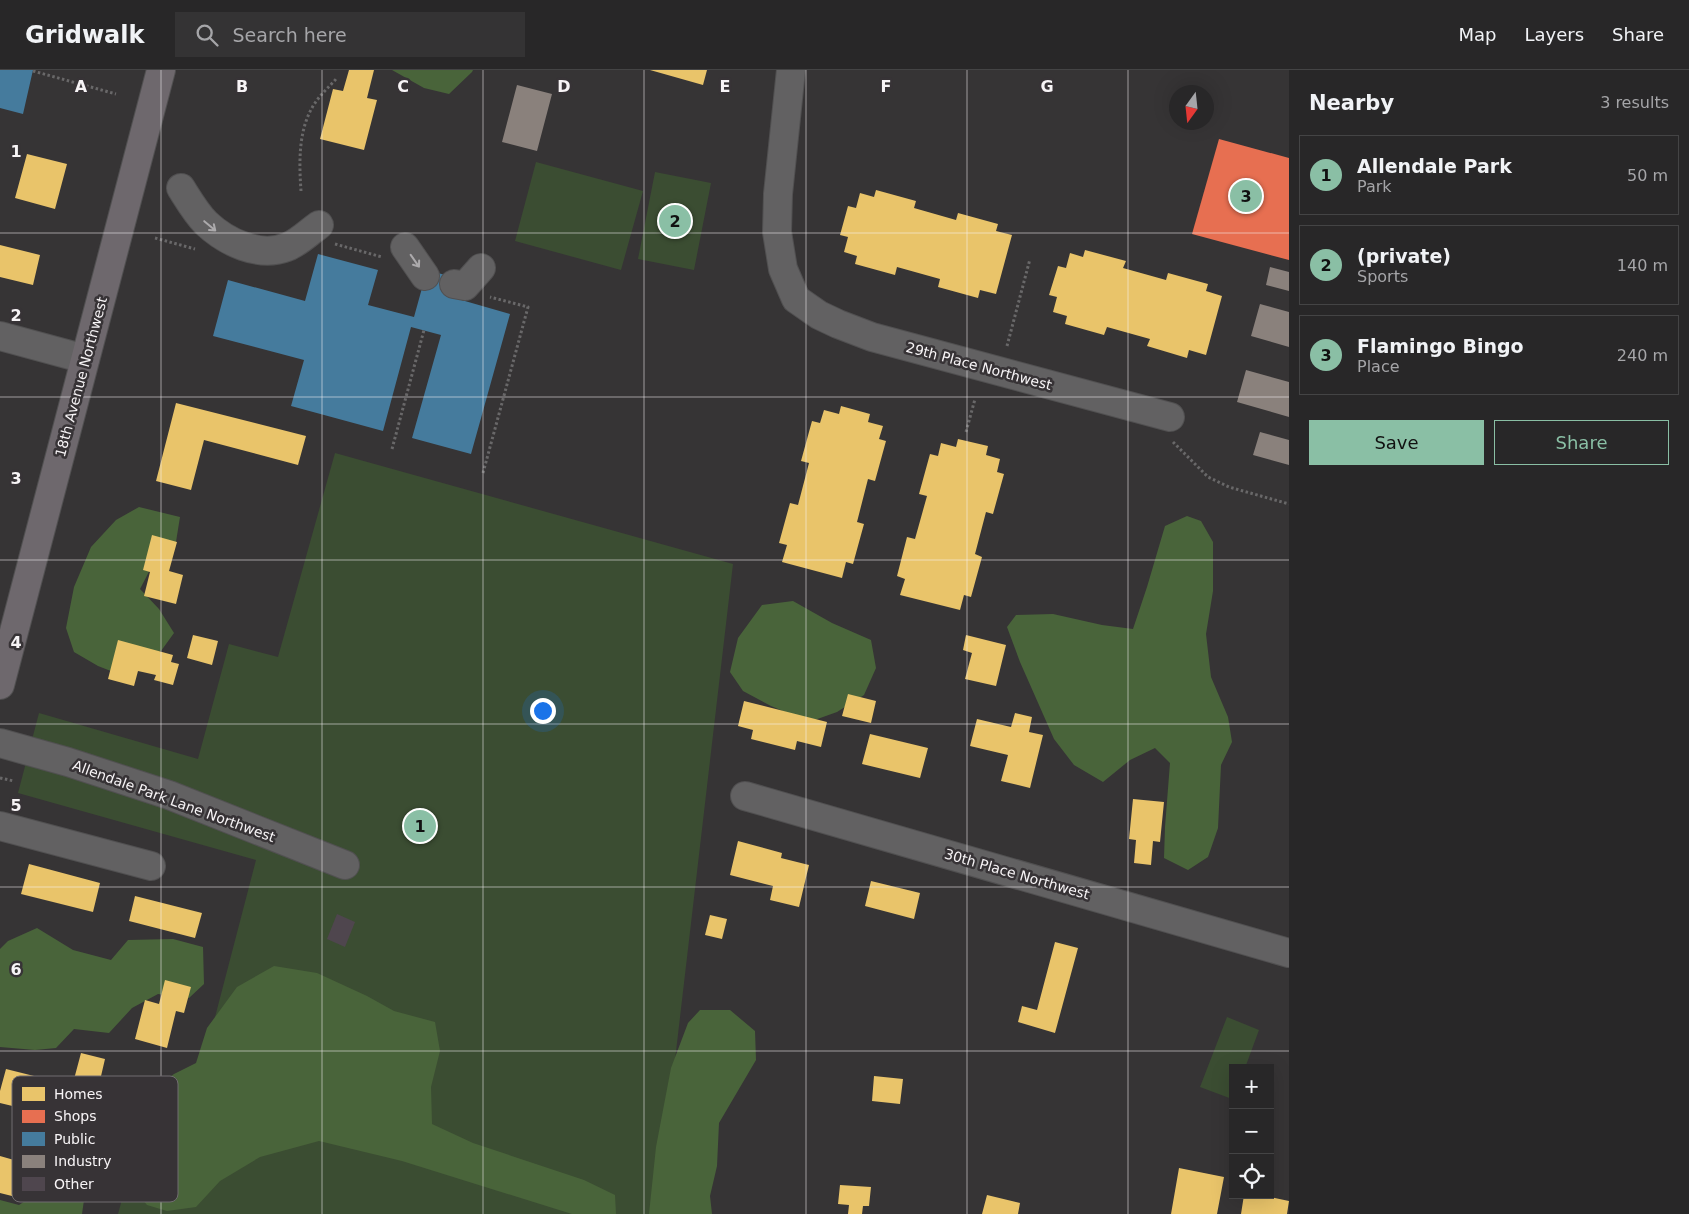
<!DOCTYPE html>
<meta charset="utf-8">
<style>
body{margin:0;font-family:"DejaVu Sans",sans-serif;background:#343334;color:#f1f3f6}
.controls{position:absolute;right:15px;bottom:15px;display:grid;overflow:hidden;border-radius:0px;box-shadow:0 5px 20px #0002}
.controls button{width:45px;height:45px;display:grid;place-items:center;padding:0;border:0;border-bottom:1px solid #444445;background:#282728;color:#f1f3f6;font:25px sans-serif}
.compass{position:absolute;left:1169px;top:15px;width:45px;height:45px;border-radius:50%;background:#282728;box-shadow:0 5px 20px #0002;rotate:195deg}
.you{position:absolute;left:542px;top:640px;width:18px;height:18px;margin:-12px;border:4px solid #fff;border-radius:50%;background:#1a73e8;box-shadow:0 0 0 8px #1a73e833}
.badge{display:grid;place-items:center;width:32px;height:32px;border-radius:50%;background:#8abfa5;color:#111;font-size:16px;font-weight:700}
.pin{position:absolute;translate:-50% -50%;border:2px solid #fff;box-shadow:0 1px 5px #0006}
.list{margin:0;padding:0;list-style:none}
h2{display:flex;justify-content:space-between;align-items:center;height:65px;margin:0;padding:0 20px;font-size:21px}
h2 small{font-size:16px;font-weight:400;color:#a5a5a8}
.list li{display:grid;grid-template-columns:32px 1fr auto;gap:15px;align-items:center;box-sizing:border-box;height:80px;margin:0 10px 10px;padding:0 10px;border:1px solid #444445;border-radius:0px}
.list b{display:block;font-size:19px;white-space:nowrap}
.list p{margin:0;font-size:16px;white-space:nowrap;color:#a5a5a8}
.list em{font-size:16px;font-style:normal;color:#a5a5a8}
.actions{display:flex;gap:10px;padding:15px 20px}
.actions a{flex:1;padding:11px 0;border:1px solid #8abfa5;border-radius:0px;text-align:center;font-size:18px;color:#8abfa5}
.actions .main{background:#8abfa5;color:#111}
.icon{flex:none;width:28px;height:28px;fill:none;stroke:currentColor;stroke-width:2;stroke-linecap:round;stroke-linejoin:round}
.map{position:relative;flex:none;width:1289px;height:1144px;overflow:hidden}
header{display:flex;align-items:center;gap:30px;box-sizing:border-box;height:70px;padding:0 25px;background:#282728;border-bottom:1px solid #444445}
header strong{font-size:24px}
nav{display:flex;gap:28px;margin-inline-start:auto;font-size:18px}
.search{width:350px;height:45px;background:#343334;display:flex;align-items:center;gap:12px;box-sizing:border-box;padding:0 18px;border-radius:0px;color:#a5a5a8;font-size:19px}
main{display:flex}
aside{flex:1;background:#282728}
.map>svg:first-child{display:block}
.green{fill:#3b4d32}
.forest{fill:#49643a}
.homes{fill:#e9c46a}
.shops{fill:#e76f51}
.public{fill:#457b9d}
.industry{fill:#8a817c}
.building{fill:#4f464e}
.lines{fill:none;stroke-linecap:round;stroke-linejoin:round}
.minor-casing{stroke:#515051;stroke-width:30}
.major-casing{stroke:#515051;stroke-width:30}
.path{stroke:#696869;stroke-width:3;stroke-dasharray:2.5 2.5;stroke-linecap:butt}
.minor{stroke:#626162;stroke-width:28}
.major{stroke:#6e686d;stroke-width:28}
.oneway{stroke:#acaaac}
.grid{fill:none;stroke:#f7f4f6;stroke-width:1;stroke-opacity:0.55}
.labels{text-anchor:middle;stroke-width:5;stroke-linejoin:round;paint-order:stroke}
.street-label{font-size:14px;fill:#f7f4f6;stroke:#373336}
.key{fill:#373336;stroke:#716d70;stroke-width:1}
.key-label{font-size:14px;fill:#f7f4f6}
.grid-label{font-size:16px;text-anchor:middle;font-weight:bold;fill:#f7f4f6;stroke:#373336;stroke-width:5;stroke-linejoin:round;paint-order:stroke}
</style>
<header>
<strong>Gridwalk</strong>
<div class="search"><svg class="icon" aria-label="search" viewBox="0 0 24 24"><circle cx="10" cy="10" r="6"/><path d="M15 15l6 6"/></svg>Search here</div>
<nav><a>Map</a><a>Layers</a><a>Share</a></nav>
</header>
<main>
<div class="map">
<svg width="1289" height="1144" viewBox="0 0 1289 1144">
<rect width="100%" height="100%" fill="#363435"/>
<path class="green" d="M536 92 643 121 621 200 515 171Z
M655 102 711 113 694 200 638 189Z
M335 383 733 494 657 1144H118L155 1008 196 1020 256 790 18 723 39 643 198 689 229 574 278 587Z
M1227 947 1259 960 1245 998H1233L1232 1029 1200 1017Z"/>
<path class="forest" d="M392 0H473L472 2 449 24 424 18Z
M139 437 180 447 175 478 154 492 140 519 159 539 174 563 161 581 116 603 98 596 74 582 66 558 74 517 91 477 116 450Z
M1187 446 1201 451 1213 472V521L1206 564 1211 607 1228 647 1232 672 1221 695 1218 758 1208 787 1188 800 1164 788 1165 757 1170 693 1155 678 1130 690 1103 712 1074 695 1054 669 1020 592 1007 557 1016 545 1053 544 1102 555 1133 559 1147 517 1165 456Z
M793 531 832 553 871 570 876 598 864 625 837 642 809 652 771 636 743 621 730 602 738 568 762 535Z
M37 858 73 880 111 890 128 870 173 869 203 877 204 914 189 928 158 924 132 938 109 963 74 959 56 978 35 980 0 977V879L8 871Z
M274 896 317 903 367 926 394 941 435 952 440 981 431 1017 432 1054 473 1073 584 1110 615 1125 616 1144H572L402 1091 319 1071 260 1087 220 1111 196 1137 167 1141 147 1135 131 1116 129 1069 139 1030 174 1004 196 993 207 958 237 917Z
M700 940H730L755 961 756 990 719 1053 717 1096 710 1126 712 1144H649L656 1077 671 998 688 953Z
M46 1117 76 1123 84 1130 82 1144H0V1130L19 1135Z"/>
<path class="homes" d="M349 0H374L367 28 377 30 364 80 320 69 333 19 343 21Z
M650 0H707L703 15Z
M27 84 67 94 55 139 15 128Z
M876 120 916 131 914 138 956 150 958 143 998 154 996 161 1012 165 996 224 980 220 978 228 938 217 940 209 897 197 895 205 855 194 857 186 844 182 848 167 840 165 848 136 856 138 860 123 874 127Z
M0 175 40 185 33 215 0 207Z
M1085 180 1126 191 1123 198 1166 210 1168 203 1208 214 1206 221 1222 226 1206 285 1189 280 1187 288 1147 276 1150 269 1107 257 1104 265 1065 254 1067 246 1053 242 1057 227 1049 225 1058 196 1066 198 1070 183 1083 187Z
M176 333 306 366 298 395 204 370 191 420 156 411Z
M841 336 870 344 868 352 883 356 879 369 886 371 875 411 868 409 857 452 864 454 853 494 846 492 842 508 782 492 787 475 779 473 790 433 798 435 809 393 801 391 812 351 820 353 824 340 839 344Z
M958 369 988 376 986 385 1000 389 997 402 1004 404 993 444 986 442 975 484 982 487 971 527 964 525 960 540 900 525 905 509 897 506 907 467 915 469 927 426 919 424 930 384 938 386 941 373 956 377Z
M152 465 177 472 169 501 183 505 176 534 144 526 150 502 143 500Z
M193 565 218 571 212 595 187 588Z
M966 565 1006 575 996 616 965 609 972 583 963 580Z
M118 570 173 585 171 592 179 594 173 615 154 610 156 605 138 601 134 616 108 609Z
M848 624 876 631 871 653 842 646Z
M744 631 827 652 821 677 797 671 795 680 751 669 753 660 738 656Z
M1015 643 1032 647 1029 662 1043 665 1030 718 1001 711 1008 685 970 676 977 649 1011 657Z
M870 664 928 678 920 708 862 694Z
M1133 729 1164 732 1160 772 1153 771 1151 795 1134 793 1136 770 1129 769Z
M738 771 782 783 781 788 809 795 799 837 770 830 773 816 730 805Z
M29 794 100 813 93 842 21 824Z
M871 811 920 823 914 849 865 836Z
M135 826 202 843 195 868 129 851Z
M710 845 727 849 722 869 705 865Z
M1055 872 1078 878 1055 963 1018 952 1022 936 1037 940Z
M165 910 191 917 184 943 176 941 167 978 135 969 145 930 159 934Z
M81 983 105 989 98 1019 73 1013Z
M6 999 38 1007 29 1040 0 1033V1021Z
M874 1006 903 1009 900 1034 872 1031Z
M0 1086 21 1092 12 1126 0 1123Z
M1179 1098 1224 1107 1217 1144H1171Z
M840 1115 871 1117 869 1136H863L862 1144H848L849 1135 838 1134Z
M987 1125 1020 1133 1018 1144H982Z
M1244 1125H1261L1289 1131 1287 1144H1241Z"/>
<path class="shops" d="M1219 69 1289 88V190L1192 164Z"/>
<path class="public" d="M0 0H33L23 44 0 38Z
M318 184 378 200 368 235 414 247 427 200 456 208 451 227 510 244 471 384 412 368 441 265 411 257 383 361 291 336 304 290 213 266 228 210 305 231Z"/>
<path class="industry" d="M517 15 552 24 537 81 502 72Z
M1270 197 1289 202V221L1266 215Z
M1260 234 1289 242V277L1251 266Z
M1246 300 1289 312V347L1237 332Z
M1260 362 1289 370V395L1253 385Z"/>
<path class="building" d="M337 844 355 852 345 877 327 869Z"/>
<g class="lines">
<defs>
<path id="minor" d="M791 0 778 124 777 162 783 199 796 229 819 245 838 254 872 267 1170 347
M181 118C188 129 196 143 206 153 226 172 259 188 287 177 298 173 309 162 319 155
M405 177 425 206
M454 214 465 216 481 198
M0 266 85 289
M0 673 68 692 169 725 345 795
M745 726 1289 883
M0 756 151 796"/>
<path id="major" d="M0 615 161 0"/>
</defs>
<use href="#minor" class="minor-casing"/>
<use href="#major" class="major-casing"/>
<path class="path" d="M33 1 116 24
M301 121C299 92 298 58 315 33 321 24 329 17 336 9
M155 168 195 179
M335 174 382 187
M1007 276 1030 189
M966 362 975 329
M1173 372 1208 407 1229 417 1289 434
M392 379 424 260
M483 403 528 237 490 227
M0 708 14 711"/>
<use href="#minor" class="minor"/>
<use href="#major" class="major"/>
</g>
<defs><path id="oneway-shaft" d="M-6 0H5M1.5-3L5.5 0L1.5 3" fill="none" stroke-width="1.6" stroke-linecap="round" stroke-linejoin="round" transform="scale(1.25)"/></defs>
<g class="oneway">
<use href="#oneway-shaft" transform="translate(210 156) rotate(40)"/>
<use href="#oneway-shaft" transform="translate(415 191) rotate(55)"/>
</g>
<path class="grid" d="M161 0V1144M322 0V1144M483 0V1144M644 0V1144M806 0V1144M967 0V1144M1128 0V1144M0 163H1289M0 327H1289M0 490H1289M0 654H1289M0 817H1289M0 981H1289"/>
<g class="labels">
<g class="street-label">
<text transform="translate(979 296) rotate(15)" y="5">29th Place Northwest</text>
<text transform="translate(81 307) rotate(-75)" y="5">18th Avenue Northwest</text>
<text transform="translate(174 731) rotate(20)" y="5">Allendale Park Lane Northwest</text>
<text transform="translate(1017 804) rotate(16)" y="5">30th Place Northwest</text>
</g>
</g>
<rect x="12" y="1006" width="166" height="126" rx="8" class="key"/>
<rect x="22" y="1017" width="23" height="14" fill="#e9c46a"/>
<rect x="22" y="1040" width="23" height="13" fill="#e76f51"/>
<rect x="22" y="1062" width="23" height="14" fill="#457b9d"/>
<rect x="22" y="1085" width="23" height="13" fill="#8a817c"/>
<rect x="22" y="1107" width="23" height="14" fill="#4f464e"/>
<g class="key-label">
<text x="54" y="1029">Homes</text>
<text x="54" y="1051">Shops</text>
<text x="54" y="1074">Public</text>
<text x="54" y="1096">Industry</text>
<text x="54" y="1119">Other</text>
</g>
<g class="grid-label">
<text x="81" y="22">A</text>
<text x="242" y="22">B</text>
<text x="403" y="22">C</text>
<text x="564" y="22">D</text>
<text x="725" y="22">E</text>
<text x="886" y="22">F</text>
<text x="1047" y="22">G</text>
<text x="16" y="87">1</text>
<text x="16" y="251">2</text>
<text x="16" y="414">3</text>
<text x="16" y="578">4</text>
<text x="16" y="741">5</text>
<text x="16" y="905">6</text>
</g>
</svg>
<div class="controls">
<button>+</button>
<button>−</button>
<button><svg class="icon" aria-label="locate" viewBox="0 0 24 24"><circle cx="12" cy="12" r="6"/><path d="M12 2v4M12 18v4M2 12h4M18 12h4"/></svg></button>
</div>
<svg class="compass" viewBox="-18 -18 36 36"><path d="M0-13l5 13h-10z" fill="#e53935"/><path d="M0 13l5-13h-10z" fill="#a5a5a8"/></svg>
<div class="you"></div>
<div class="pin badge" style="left:420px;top:756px">1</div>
<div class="pin badge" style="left:675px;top:151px">2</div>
<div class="pin badge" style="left:1246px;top:126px">3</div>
</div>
<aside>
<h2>Nearby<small>3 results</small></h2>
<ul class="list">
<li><span class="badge">1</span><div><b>Allendale Park</b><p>Park</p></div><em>50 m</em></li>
<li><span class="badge">2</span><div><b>(private)</b><p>Sports</p></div><em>140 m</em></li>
<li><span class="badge">3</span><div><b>Flamingo Bingo</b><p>Place</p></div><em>240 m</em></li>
</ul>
<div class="actions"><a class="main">Save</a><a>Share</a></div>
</aside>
</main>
